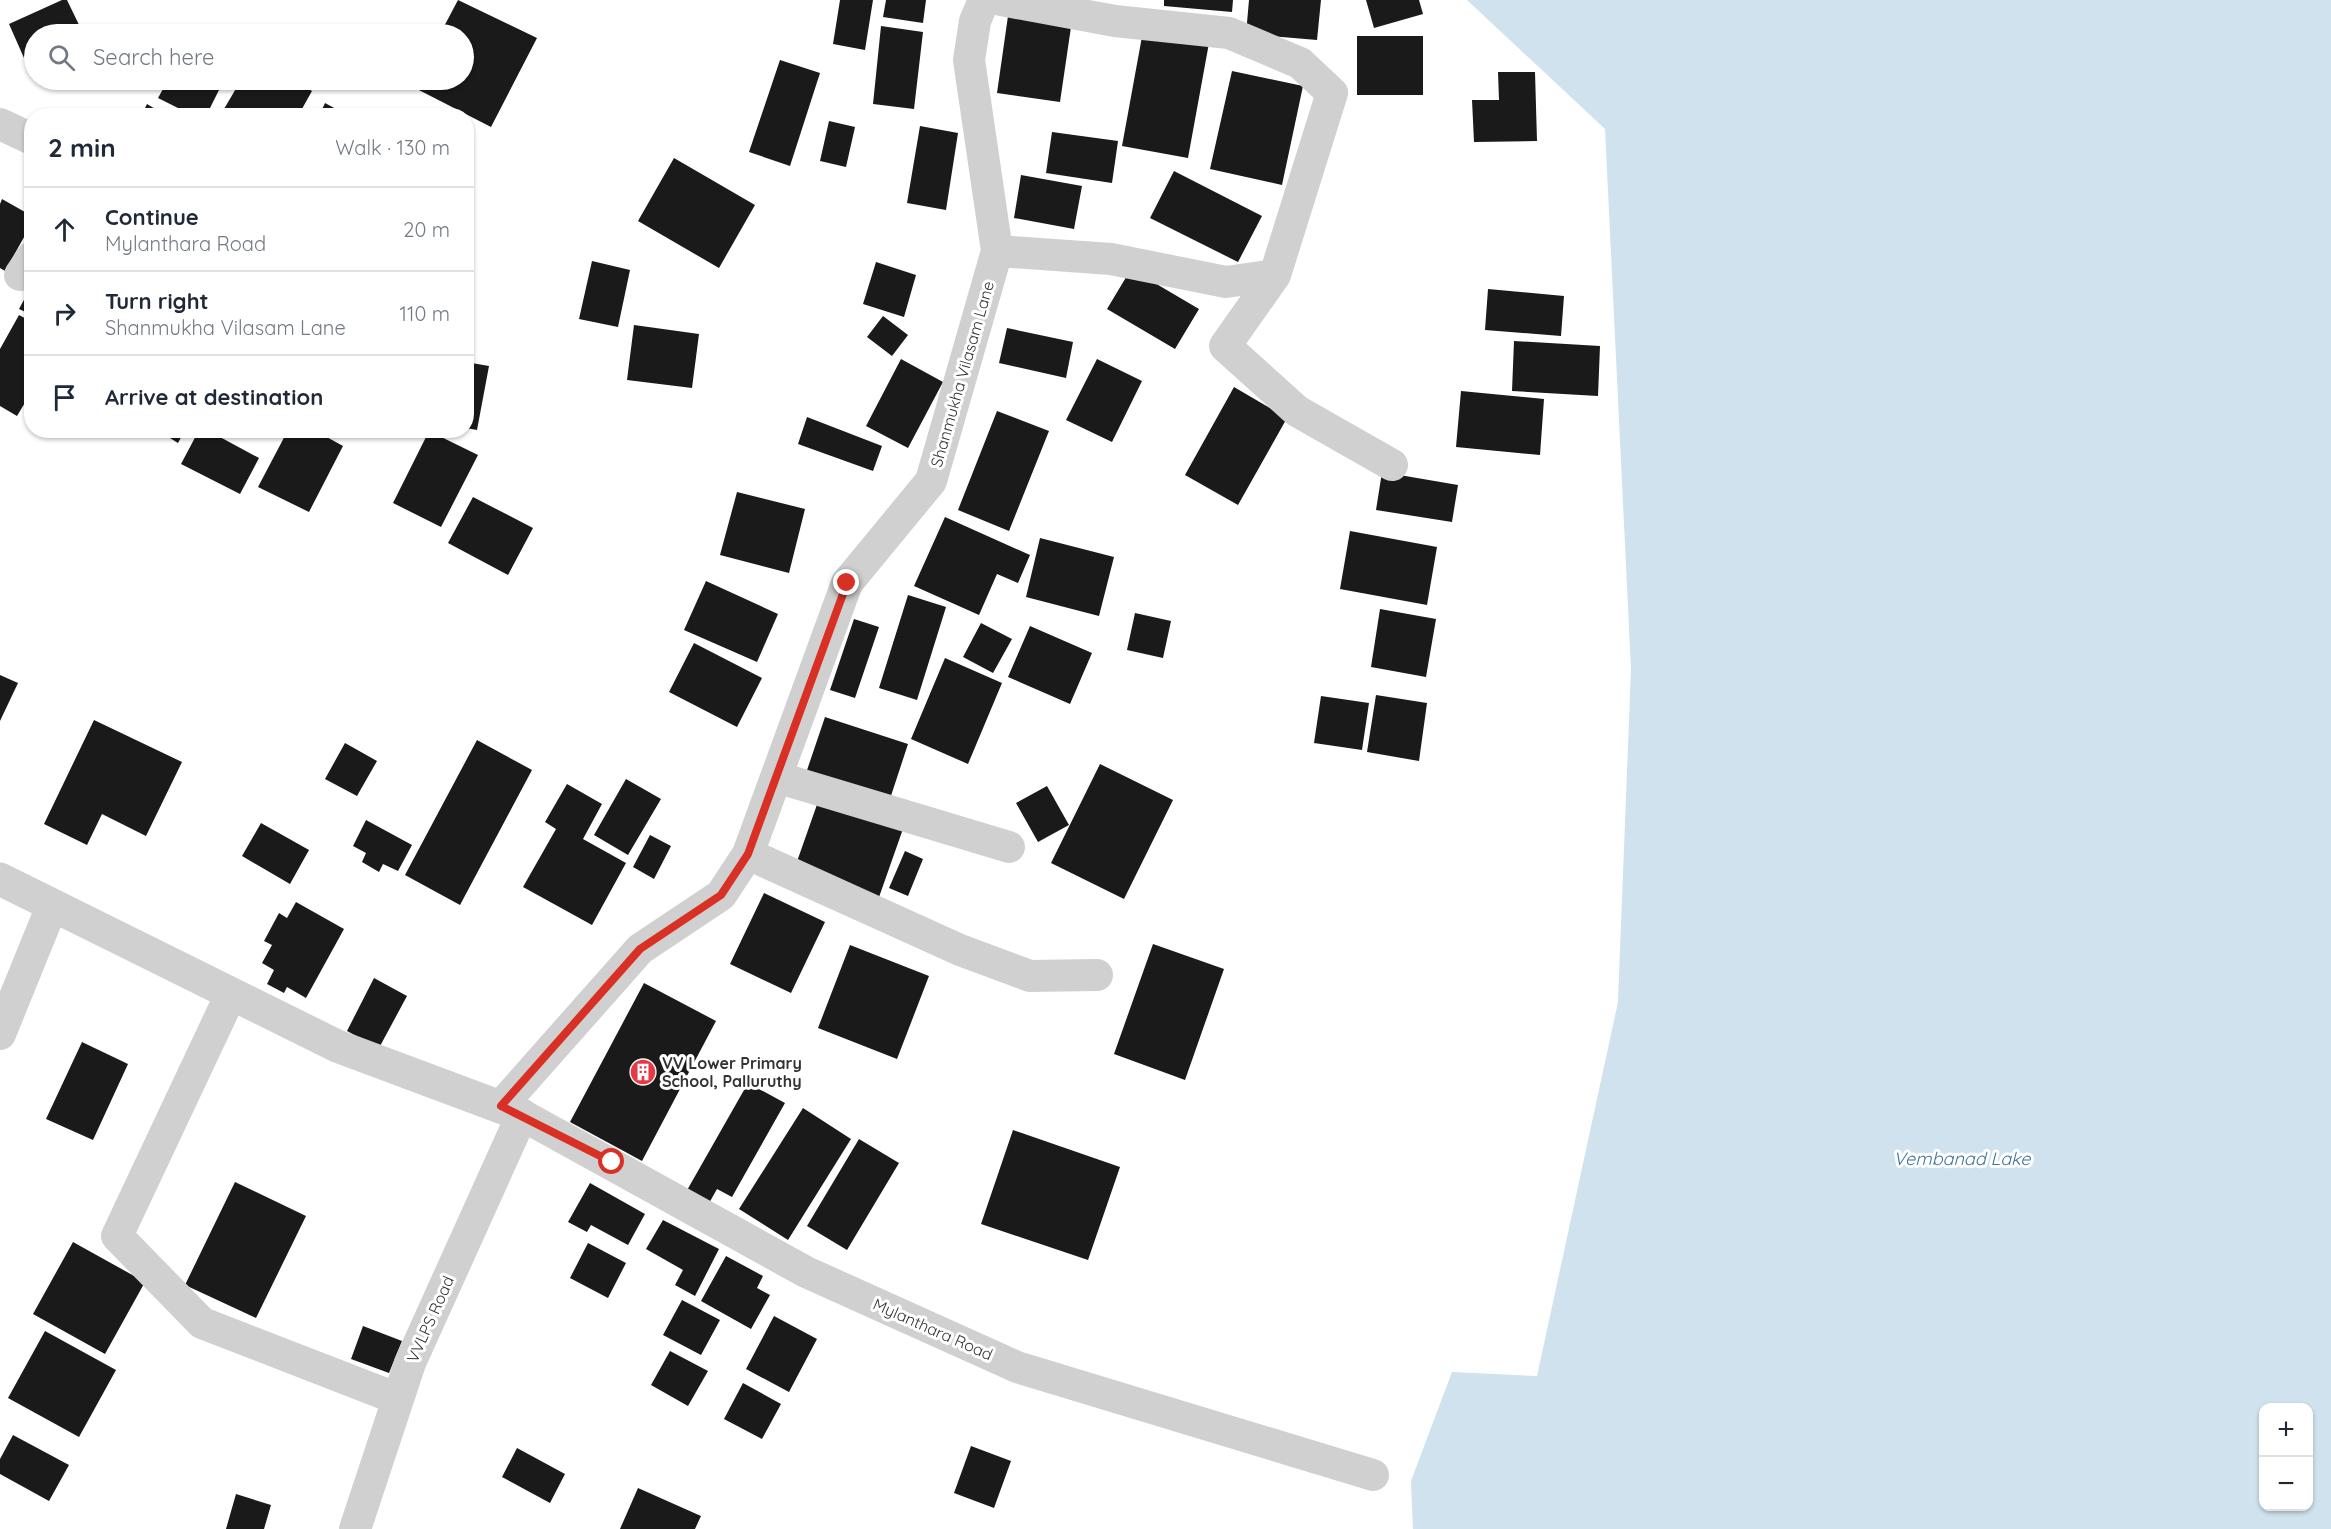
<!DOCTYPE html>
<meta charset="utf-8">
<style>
body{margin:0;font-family:Quicksand,sans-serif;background:#f2f2f3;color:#1f2937}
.controls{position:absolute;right:18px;bottom:18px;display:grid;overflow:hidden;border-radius:12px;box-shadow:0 2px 4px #0004}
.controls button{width:54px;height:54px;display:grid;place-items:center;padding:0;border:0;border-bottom:2px solid #e0e1e3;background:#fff;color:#1f2937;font:30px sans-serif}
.stop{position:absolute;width:18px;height:18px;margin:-14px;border:4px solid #d93025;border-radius:50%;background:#fff}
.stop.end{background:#d93025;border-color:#fff;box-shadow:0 2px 6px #0008}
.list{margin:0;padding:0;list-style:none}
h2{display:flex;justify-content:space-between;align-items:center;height:78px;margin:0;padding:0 24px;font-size:26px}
h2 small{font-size:20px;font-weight:400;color:#747a83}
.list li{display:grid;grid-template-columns:39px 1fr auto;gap:18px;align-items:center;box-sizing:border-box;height:84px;padding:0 24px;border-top:2px solid #e0e1e3}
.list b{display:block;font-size:22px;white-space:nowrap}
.list p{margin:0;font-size:20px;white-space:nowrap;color:#747a83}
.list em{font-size:20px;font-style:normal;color:#747a83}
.icon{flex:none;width:33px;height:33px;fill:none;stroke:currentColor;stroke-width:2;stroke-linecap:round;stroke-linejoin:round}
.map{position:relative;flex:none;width:2331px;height:1529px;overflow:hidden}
.search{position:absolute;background:#fff;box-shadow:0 2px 4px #0004;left:24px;top:24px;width:450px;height:66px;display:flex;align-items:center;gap:15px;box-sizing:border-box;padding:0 21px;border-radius:33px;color:#747a83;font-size:22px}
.panel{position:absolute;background:#fff;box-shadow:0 2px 4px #0004;left:24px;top:108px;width:450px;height:330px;border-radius:24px}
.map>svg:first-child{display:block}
.water{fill:#cfe2ee;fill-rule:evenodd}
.building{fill:#1a1a1a}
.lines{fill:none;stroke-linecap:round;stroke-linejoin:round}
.minor{stroke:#d0d0d0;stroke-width:32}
.tertiary{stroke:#d0d0d0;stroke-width:33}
.route{stroke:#d93025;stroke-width:8}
.labels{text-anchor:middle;stroke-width:6;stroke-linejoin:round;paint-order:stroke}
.street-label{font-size:16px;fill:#333;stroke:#fff}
.poi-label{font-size:16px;font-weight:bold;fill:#333;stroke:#fff;text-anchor:start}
.water-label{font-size:18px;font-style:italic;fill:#3f7597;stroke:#fff}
</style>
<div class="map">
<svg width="2331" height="1529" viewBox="0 0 2331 1529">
<rect width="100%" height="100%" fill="#fff"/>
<path class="water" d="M1467 0H2331V1529H1413L1411 1481 1452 1372 1537 1376 1618 1002 1631 669 1605 129ZM2264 1408H2308V1506H2264Z"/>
<path class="building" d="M62 0H67L82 31 75 34H34V53L24 58 9 24Z
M458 0 537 38 491 127 413 87 417 80H464V34H440Z
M840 0H873L865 50 833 44Z
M886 0H926L923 23 883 17Z
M1164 0H1233L1232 12 1164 6Z
M1249 0H1321L1317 40 1246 34Z
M1366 0H1419L1423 14 1374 28Z
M1008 16 1071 27 1060 102 997 93Z
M881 26 923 32 914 109 873 104Z
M1143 31 1209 43 1188 158 1122 146Z
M1357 36H1423V95H1357Z
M780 60 820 73 790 166 749 152Z
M1232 71 1303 86 1282 185 1210 169Z
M1498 72H1535L1537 141 1474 142 1472 100H1499Z
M168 80H203L220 88 206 116H194L158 98Z
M241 80H292L312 91 298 116H236L224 109Z
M325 103 349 116H319Z
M147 104 167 116H141Z
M829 121 855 127 846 167 820 161Z
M920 126 958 133 946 210 907 203Z
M1052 132 1118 141 1112 183 1046 173Z
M674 158 755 205 719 268 638 221Z
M1174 171 1262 216 1238 262 1150 218Z
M1021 175 1082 186 1074 229 1014 218Z
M2 199 32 216V223L5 271 0 268V204Z
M592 261 630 270 618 327 579 319Z
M876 262 916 275 904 317 863 304Z
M1131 269 1199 309 1175 349 1107 309Z
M32 285V315L19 309Z
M1488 289 1564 296 1561 336 1485 330Z
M19 315 32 322V391L17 416 0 406V349Z
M883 316 908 335 892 356 867 337Z
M634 325 699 334 692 388 627 380Z
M1007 328 1073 342 1066 378 999 363Z
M1514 341 1600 346 1598 396 1512 391Z
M901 359 943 382 908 448 866 426Z
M1097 359 1142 381 1112 442 1066 420Z
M466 362 489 366 477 430 466 428Z
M1234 387 1287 418 1238 505 1185 475Z
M1461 391 1544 399 1540 455 1456 447Z
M997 411 1049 431 1009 531 958 510Z
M807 417 882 446 873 471 798 444Z
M157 430H185L178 443Z
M199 430H207L259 458 240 494 181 464Z
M288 430H314L343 446 309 512 258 487Z
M429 431 478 455 441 527 393 503Z
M1382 472 1458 485 1452 522 1376 510Z
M737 492 805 509 789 573 720 555Z
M473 497 533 528 508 575 448 543Z
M945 517 1030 555 1018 583 997 574 979 615 914 586Z
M1350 531 1437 547 1427 605 1340 589Z
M1040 538 1114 557 1099 616 1026 597Z
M706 581 778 614 757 662 684 630Z
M908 595 946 607 917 700 879 688Z
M1380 609 1436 619 1426 677 1371 667Z
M1135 613 1171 621 1163 658 1127 650Z
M854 619 879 627 855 698 830 690Z
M981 623 1012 639 993 673 963 657Z
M1030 626 1092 653 1070 704 1008 677Z
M694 643 762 678 737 727 669 692Z
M945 658 1002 683 968 764 911 739Z
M0 675 18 683 0 721Z
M1376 695 1427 703 1419 761 1367 752Z
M1321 696 1369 703 1362 750 1314 743Z
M825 717 908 744 888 805 804 779Z
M94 720 182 762 146 836 102 814 87 845 44 824Z
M477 740 532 770 460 905 405 875Z
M345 743 377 761 357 796 325 779Z
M1100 764 1173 800 1124 899 1051 863Z
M626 779 661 799 628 855 594 835Z
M567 784 602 804 583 839 626 863 592 925 523 887 556 829 545 822Z
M1047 786 1069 825 1038 842 1016 803Z
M820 796 904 826 878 900 794 870Z
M366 820 412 845 398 871 383 864 379 872 362 862 366 853 353 846Z
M261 823 309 850 290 884 242 856Z
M650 835 671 846 654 879 633 867Z
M905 851 923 859 908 896 889 888Z
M764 893 825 922 791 993 730 964Z
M296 902 344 929 306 998 287 987 284 993 267 984 274 970 262 963 272 945 264 941 279 913 287 918Z
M1153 944 1224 969 1185 1080 1114 1054Z
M850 945 929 976 897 1059 818 1028Z
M374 978 407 996 379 1048 347 1031Z
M644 983 716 1021 642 1161 570 1122Z
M82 1042 128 1064 93 1140 46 1119Z
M748 1083 785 1103 732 1197 717 1189 708 1205 686 1192Z
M803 1108 851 1139 788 1240 739 1209Z
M1013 1130 1120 1167 1088 1260 981 1224Z
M859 1139 899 1163 847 1250 807 1226Z
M235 1182 306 1216 256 1318 185 1285Z
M590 1183 645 1214 628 1245 591 1225 587 1232 568 1222Z
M663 1220 719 1249 695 1296 675 1285 683 1270 646 1249Z
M73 1242 145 1282 105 1354 33 1314Z
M588 1243 626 1263 608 1298 570 1278Z
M726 1256 763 1276 757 1288 770 1295 751 1329 701 1301Z
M682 1300 720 1320 701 1355 663 1335Z
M774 1316 817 1339 789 1392 746 1369Z
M363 1326 402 1341 389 1373 351 1359Z
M45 1331 116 1370 79 1437 8 1398Z
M670 1351 708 1371 688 1406 651 1385Z
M743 1383 781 1404 762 1439 724 1419Z
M13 1435 69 1465 49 1501 0 1474V1459Z
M971 1446 1011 1461 994 1508 954 1493Z
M517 1448 565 1474 550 1503 502 1477Z
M638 1488 701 1516 695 1529H620Z
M236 1494 271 1505 264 1529H226Z"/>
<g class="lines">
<path class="minor" d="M0 124 32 139
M997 251 1111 259 1226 282 1275 275 1332 93 1300 63 1229 33 1115 21 1001 0
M20 275 32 257
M1275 275 1225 346 1297 411 1392 465
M776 777 1009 847
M748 854 960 950 1030 976 1097 975
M231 994 117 1236 202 1323 398 1399
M0 1034 52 906
M501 1106 640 949 721 895 748 854 847 583 931 481 997 251 969 60 975 21 984 0
M355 1529 410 1363 522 1115 806 1272 1017 1367 1373 1475"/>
<path class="tertiary" d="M0 879 337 1046 522 1115"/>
</g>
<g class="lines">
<path class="route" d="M612 1162 501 1106 640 949 721 895 748 854 847 583"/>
</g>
<defs>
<symbol id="building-disc" viewBox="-11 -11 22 22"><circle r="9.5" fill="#e63946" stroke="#fff"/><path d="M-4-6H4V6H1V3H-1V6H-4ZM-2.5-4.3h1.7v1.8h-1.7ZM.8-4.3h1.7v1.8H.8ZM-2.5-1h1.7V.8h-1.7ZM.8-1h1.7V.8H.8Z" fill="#fff"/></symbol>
</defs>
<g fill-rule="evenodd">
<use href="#building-disc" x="628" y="1057" width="30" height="30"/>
</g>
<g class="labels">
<g class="street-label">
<text transform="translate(962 374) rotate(-74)" y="6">Shanmukha Vilasam Lane</text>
<text transform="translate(430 1319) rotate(-66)" y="6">VVLPS Road</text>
<text transform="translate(933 1329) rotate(24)" y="6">Mylanthara Road</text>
</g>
<g class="poi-label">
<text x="662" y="1069">VV Lower Primary<tspan x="662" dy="18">School, Palluruthy</tspan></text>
</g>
<g class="water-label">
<text x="1962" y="1165">Vembanad Lake</text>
</g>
</g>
</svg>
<div class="controls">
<button>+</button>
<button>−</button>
</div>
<div class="stop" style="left:612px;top:1162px"></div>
<div class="stop end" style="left:847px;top:583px"></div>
<div class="search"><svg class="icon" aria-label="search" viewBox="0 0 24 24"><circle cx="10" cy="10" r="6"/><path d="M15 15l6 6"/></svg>Search here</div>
<section class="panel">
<h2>2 min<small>Walk · 130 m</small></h2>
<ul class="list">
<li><svg class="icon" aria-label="ahead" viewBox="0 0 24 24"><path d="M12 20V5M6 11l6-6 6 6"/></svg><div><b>Continue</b><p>Mylanthara Road</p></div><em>20 m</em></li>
<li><svg class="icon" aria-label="right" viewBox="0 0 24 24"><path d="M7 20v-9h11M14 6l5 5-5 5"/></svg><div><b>Turn right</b><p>Shanmukha Vilasam Lane</p></div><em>110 m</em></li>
<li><svg class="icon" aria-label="arrive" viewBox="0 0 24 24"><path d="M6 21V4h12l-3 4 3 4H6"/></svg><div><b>Arrive at destination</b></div></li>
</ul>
</section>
</div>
